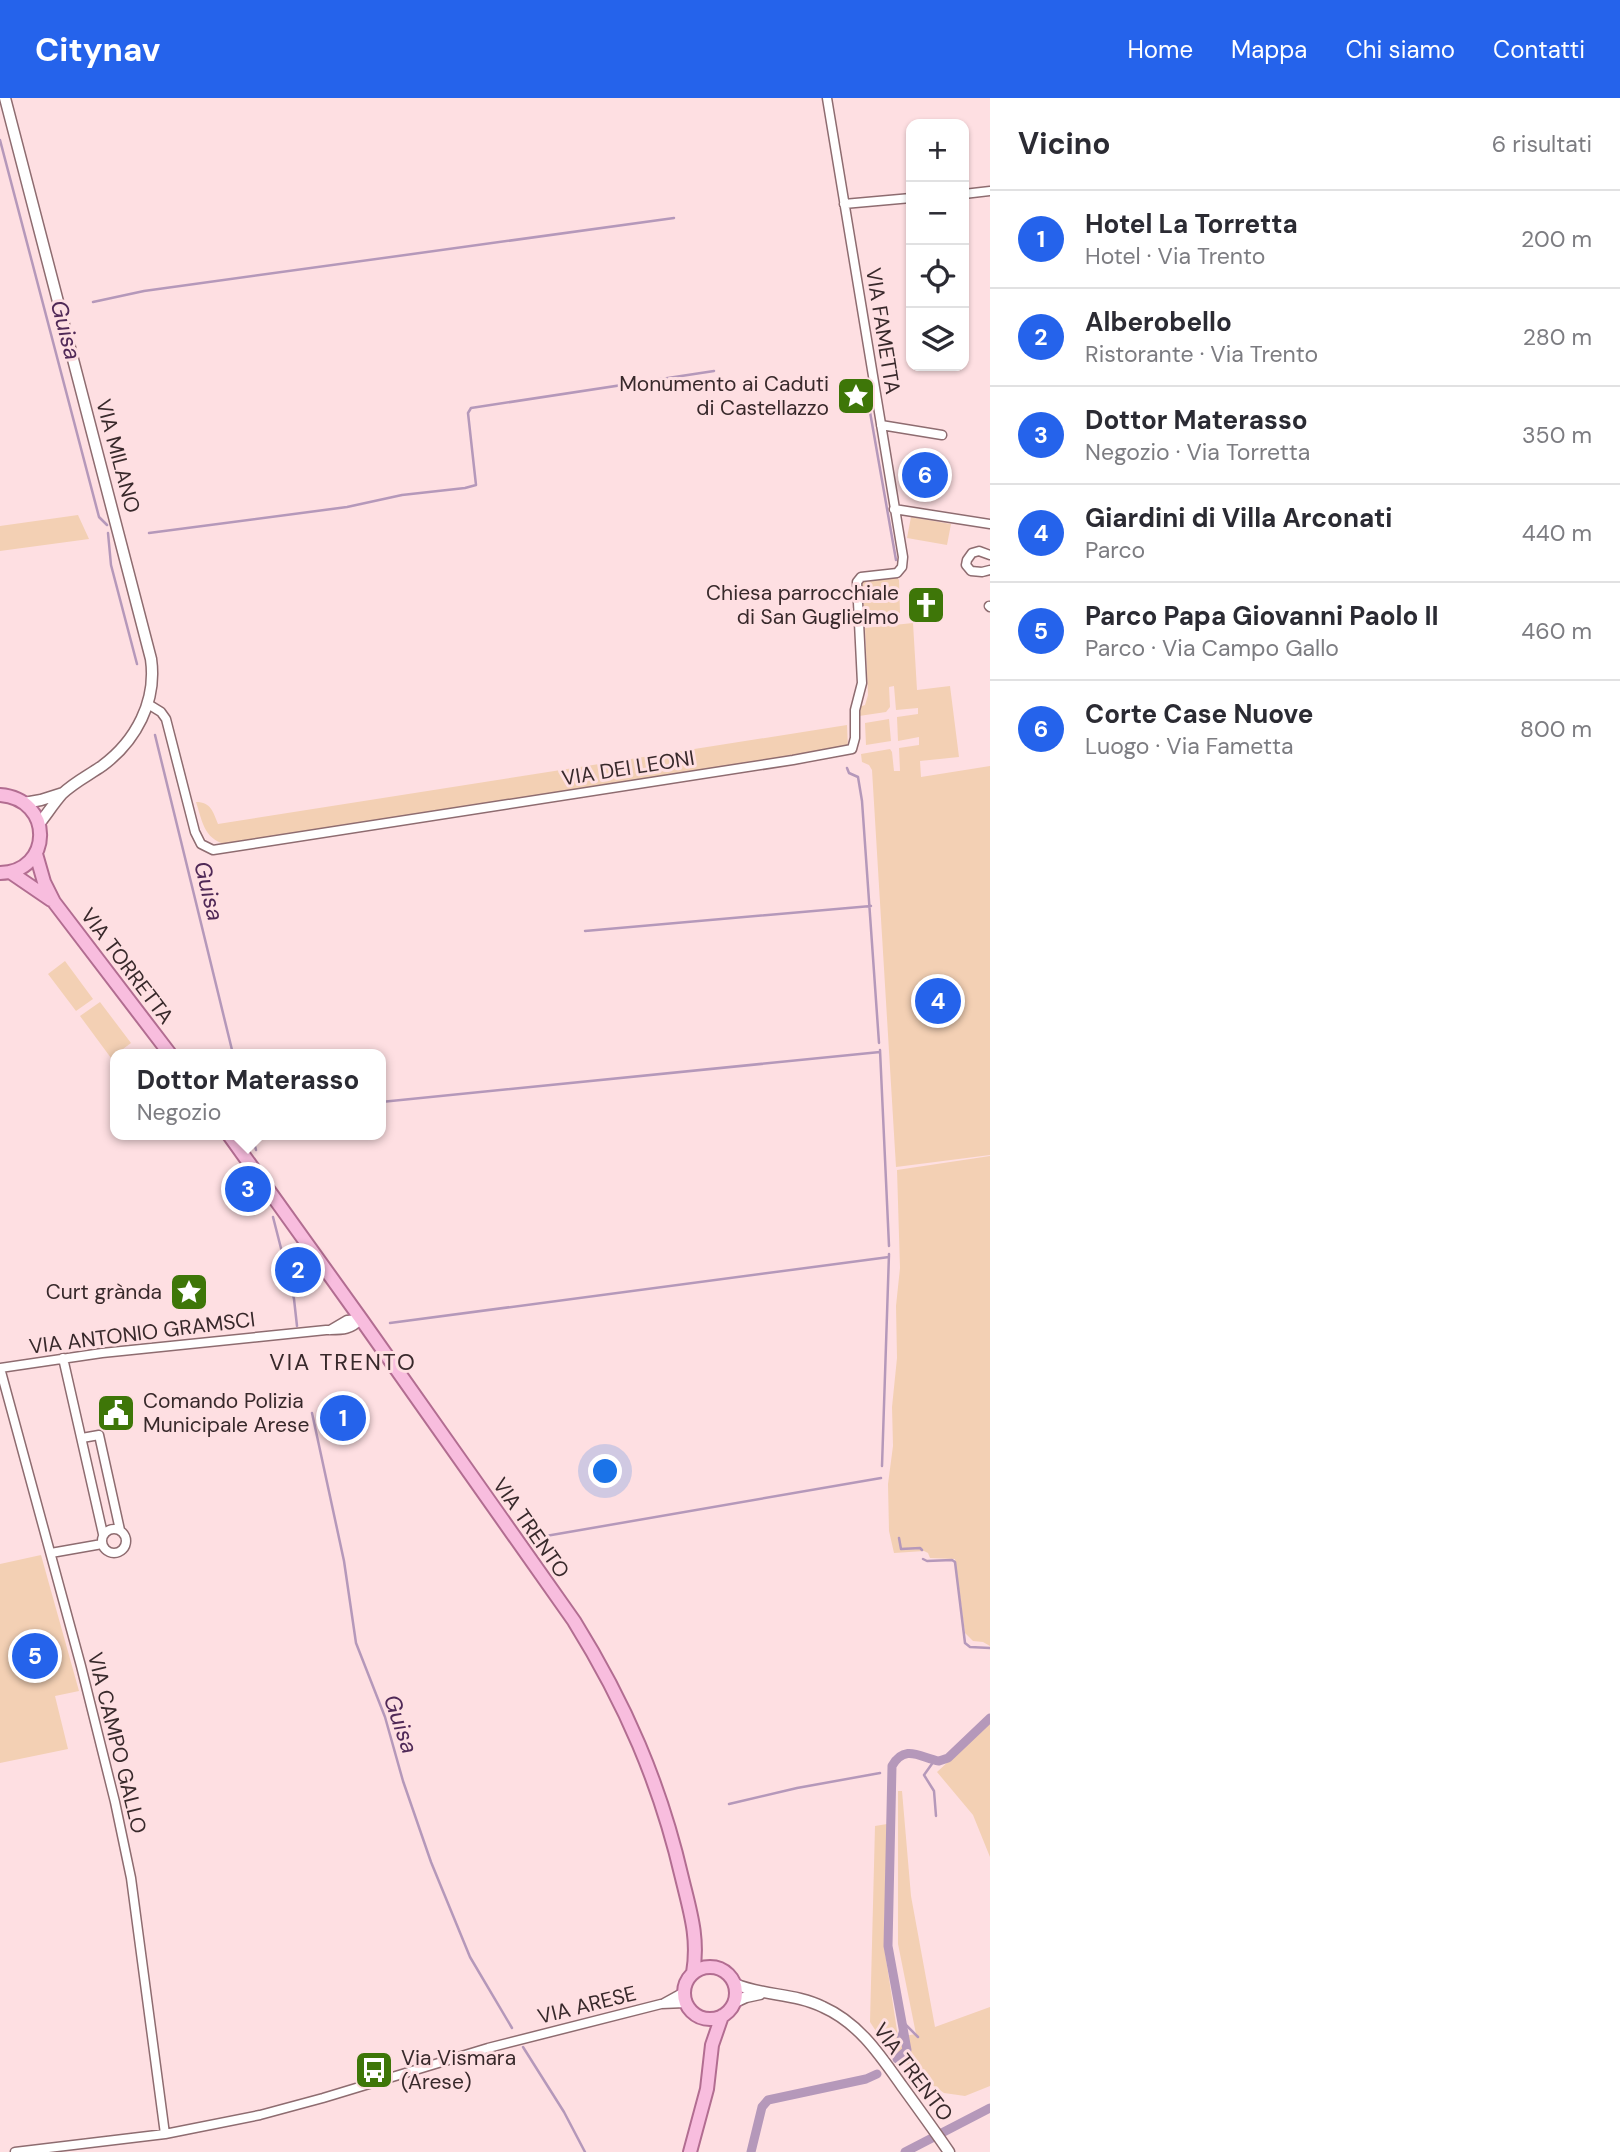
<!DOCTYPE html>
<html lang="it">
<meta charset="utf-8">
<style>
body{margin:0;font-family:"DM Sans",sans-serif;background:#f7f7f7;color:#2b2b33}
.controls{position:absolute;right:21px;top:21px;display:grid;overflow:hidden;border-radius:14px;box-shadow:0 2px 5px #0004}
.controls button{width:63px;height:63px;display:grid;place-items:center;padding:0;border:0;border-bottom:2px solid #e1e1e2;background:#fff;color:#2b2b33;font:35px sans-serif}
.you{position:absolute;left:606px;top:1374px;width:24px;height:24px;margin:-18px;border:5px solid #fff;border-radius:50%;background:#1a73e8;box-shadow:0 0 0 10px #1a73e833}
.badge{display:grid;place-items:center;width:46px;height:46px;border-radius:50%;background:#2563eb;color:#fff;font-size:23px;font-weight:700}
.pin{position:absolute;translate:-50% -50%;border:4px solid #fff;box-shadow:0 2px 7px #0006}
.popup{position:absolute;left:110px;top:951px;width:276px;height:91px;box-sizing:border-box;display:grid;place-content:center;border-radius:14px;background:#fff;filter:drop-shadow(0 2px 5px #0005);font-size:23px;white-space:nowrap;color:#7c7c81}
.popup b{font-size:26px;color:#2b2b33}
.popup::after{content:'';position:absolute;left:50%;top:100%;margin-left:-14px;border:14px solid transparent;border-top-color:#fff}
.list{margin:0;padding:0;list-style:none}
h2{display:flex;justify-content:space-between;align-items:center;height:91px;margin:0;padding:0 28px;font-size:30px}
h2 small{font-size:23px;font-weight:400;color:#7c7c81}
.list li{display:grid;grid-template-columns:46px 1fr auto;gap:21px;align-items:center;box-sizing:border-box;height:98px;padding:0 28px;border-top:2px solid #e1e1e2}
.list b{display:block;font-size:26px;white-space:nowrap}
.list p{margin:0;font-size:23px;white-space:nowrap;color:#7c7c81}
.list em{font-size:23px;font-style:normal;color:#7c7c81}
.icon{flex:none;width:38px;height:38px;fill:none;stroke:currentColor;stroke-width:2;stroke-linecap:round;stroke-linejoin:round}
.map{position:relative;flex:none;width:990px;height:2054px;overflow:hidden}
header{display:flex;align-items:center;gap:42px;box-sizing:border-box;height:98px;padding:0 35px;background:#2563eb;color:#fff}
header strong{font-size:33px}
nav{display:flex;gap:38px;margin-inline-start:auto;font-size:24px}
main{display:flex}
aside{flex:1;background:#fff}
.map>svg:first-child{display:block}
.green{fill:#f3d0b4}
.lines{fill:none;stroke-linecap:round;stroke-linejoin:round}
.stream{stroke:#b598ba;stroke-width:2.5}
.canal{stroke:#b598ba;stroke-width:9}
.minor-casing{stroke:#8e6c70;stroke-width:11}
.tertiary-casing{stroke:#8e6c70;stroke-width:13}
.primary-casing{stroke:#b26d91;stroke-width:16}
.minor{stroke:#fff;stroke-width:8}
.tertiary{stroke:#fff;stroke-width:10}
.primary{stroke:#f8bdde;stroke-width:12}
.labels{text-anchor:middle;stroke-width:6;stroke-linejoin:round;paint-order:stroke}
.street-label{font-size:21px;fill:#38292b;stroke:#fedfe2}
.poi-label{font-size:21px;fill:#38292b;stroke:#fedfe2;text-anchor:end}
.water-label{font-size:23px;font-style:italic;fill:#502957;stroke:#fedfe2}
.neighbourhood-label{font-size:23px;letter-spacing:2px;fill:#38292b;stroke:#fedfe2}
</style>
<header>
<strong>Citynav</strong>
<nav><a>Home</a><a>Mappa</a><a>Chi siamo</a><a>Contatti</a></nav>
</header>
<main>
<div class="map">
<svg width="990" height="2054" viewBox="0 0 990 2054">
<rect width="100%" height="100%" fill="#fedfe2"/>
<path class="green" d="M78 417 89 441 0 453V428Z
M911 419 951 426 947 447 907 440Z
M897 479 899 482 900 515 865 518 861 485 863 483Z
M913 525 917 592 950 588 959 659 920 663 921 679 990 668V1057L896 1069 872 672 869 667 862 664 861 656 890 651 892 654 894 673H900L899 650 919 647V639L898 643 897 619 918 616V610L896 612 894 588 889 589 890 609 886 614 859 618V609L865 607 868 597 865 530Z
M889 621 891 643 866 647 865 625Z
M847 627 848 651 225 746C204 741 202 722 196 704 211 704 213 714 218 726Z
M65 863 93 901 76 913 48 876Z
M100 904 131 945 111 960 80 918Z
M990 1058V1548L983 1544 973 1543 965 1535 955 1461 930 1460 928 1455 924 1453 894 1455 889 1433 888 1386 893 1348 892 1309 897 1260 896 1208 900 1170 897 1072Z
M41 1457 79 1593 55 1598 68 1651 0 1665V1466Z
M990 1625V1759L973 1717 937 1674Z
M898 1693H902L911 1798 935 1929 990 1909V1988L965 1998 944 1995 921 1979 887 1950 870 1924 875 1728 887 1726 884 1848 898 1939 916 1936 898 1846Z"/>
<g class="lines">
<path class="stream" d="M0 42 99 419 107 427
M93 204 144 193 674 120
M870 314 896 462
M108 435 111 467 137 566
M149 435 347 409 402 397 465 390 476 387 468 315 471 310 714 273
M155 637 233 956
M847 670 849 675 858 679 862 703 879 945
M585 833 871 808
M880 952 889 1148
M381 1004 880 954
M252 1037 256 1052
M273 1119 294 1201 297 1228
M390 1225 889 1159
M312 1315 344 1463 356 1545 385 1619 403 1683 431 1764 470 1859 512 1930
M882 1368 889 1156
M540 1439 881 1380
M899 1440 901 1451 920 1450 922 1452
M923 1461 927 1463 952 1462 955 1464 965 1545 970 1549 990 1550
M934 1663 924 1677 934 1693 936 1718
M890 1674H892
M729 1706 797 1690 880 1675
M901 1922 918 1939
M896 1947 902 1927
M523 1949 564 2014 585 2054"/>
<path class="canal" d="M897 1961 907 1952 888 1848 892 1668C905 1645 921 1660 939 1663L948 1660 990 1620
M751 2054 762 2009 768 2002 866 1981 877 1976
M905 2054 990 2010"/>
<defs>
<path id="minor" d="M964 96 990 93
M844 106 911 100
M881 327 942 337
M894 411 990 426
M990 457 979 453 972 455 967 462 966 467 971 473 982 474 990 472
M989 508 990 509
M148 606 161 614 166 621 195 734 201 746 213 752 793 662 852 651 855 640V612L862 585 857 484 861 479 897 475 902 469 903 459 827 0
M330 1232 347 1222 361 1221
M63 1260 103 1436
M0 1270 81 1568 115 1704 131 1780 165 2036
M0 1270 102 1255 326 1232C341 1232 351 1233 361 1221
M82 1340 99 1337 120 1432
M102 1443a12 12 0 1 1 24 0a12 12 0 1 1-24 0Z
M51 1455 102 1446
M664 1905 684 1894
M15 2054 165 2036 260 2017 323 2000 488 1950 661 1906 685 1905"/>
<path id="tertiary" d="M5 0 151 561C157 603 136 643 102 668 89 677 73 685 62 696 54 705 47 716 39 726
M24 705 41 702 63 695
M735 1886C763 1898 795 1895 823 1909 859 1925 880 1957 902 1988 918 2010 934 2032 949 2054
M735 1904 746 1899 760 1896"/>
<path id="primary" d="M0 697C54 701 53 774 0 775
M36 756 44 784 54 804 170 956
M10 774 51 802
M229 1037 361 1221 574 1523C625 1605 660 1685 682 1780 690 1813 699 1840 693 1875
M684 1895a26 26 0 1 1 52 0a26 26 0 1 1-52 0Z
M690 2054 707 1991 712 1947 722 1918"/>
</defs>
<use href="#minor" class="minor-casing"/>
<use href="#tertiary" class="tertiary-casing"/>
<use href="#primary" class="primary-casing"/>
<use href="#minor" class="minor"/>
<use href="#tertiary" class="tertiary"/>
<use href="#primary" class="primary"/>
</g>
<defs>
<symbol id="sight-square" viewBox="-11 -11 22 22"><rect x="-9" y="-9" width="18" height="18" rx="4" fill="#3e7608" stroke="#fedfe2"/><path d="M0-6L1.8-2.2L6-1.7L2.9 1.2L3.7 5.4L0 3.3L-3.7 5.4L-2.9 1.2L-6-1.7L-1.8-2.2Z" fill="#fff"/></symbol>
<symbol id="church-square" viewBox="-11 -11 22 22"><rect x="-9" y="-9" width="18" height="18" rx="4" fill="#3e7608" stroke="#fedfe2"/><path d="M-1.2-6h2.4v3.5h3.3v2.4h-3.3V6h-2.4V-.1h-3.3v-2.4h3.3Z" fill="#fff"/></symbol>
<symbol id="civic-square" viewBox="-11 -11 22 22"><rect x="-9" y="-9" width="18" height="18" rx="4" fill="#3e7608" stroke="#fedfe2"/><path d="M-.6-6.5H3V-4.5H.6V-3L4-1V1h2V6H-6V1h2V-1L-.6-3ZM-1.2 2.5V6h2.4V2.5Z" fill="#fff"/></symbol>
<symbol id="bus-square" viewBox="-11 -11 22 22"><rect x="-9" y="-9" width="18" height="18" rx="4" fill="#3e7608" stroke="#fedfe2"/><path d="M-5-6H5V4H4V6H2V4H-2V6H-4V4H-5ZM-3.5-4V0h7V-4ZM-3.5 1.2v1.5H-2V1.2ZM2 1.2v1.5H3.5V1.2Z" fill="#fff"/></symbol>
</defs>
<g fill-rule="evenodd">
<use href="#sight-square" x="834" y="276" width="44" height="44"/>
<use href="#church-square" x="904" y="485" width="44" height="44"/>
<use href="#sight-square" x="167" y="1172" width="44" height="44"/>
<use href="#civic-square" x="94" y="1293" width="44" height="44"/>
<use href="#bus-square" x="352" y="1950" width="44" height="44"/>
</g>
<g class="labels">
<g class="street-label">
<text transform="translate(883 233) rotate(81)" y="7">VIA FAMETTA</text>
<text transform="translate(118 358) rotate(75)" y="7">VIA MILANO</text>
<text transform="translate(628 670) rotate(-9)" y="7">VIA DEI LEONI</text>
<text transform="translate(127 868) rotate(53)" y="7">VIA TORRETTA</text>
<text transform="translate(142 1235) rotate(-7)" y="7">VIA ANTONIO GRAMSCI</text>
<text transform="translate(531 1430) rotate(55)" y="7">VIA TRENTO</text>
<text transform="translate(117 1645) rotate(76)" y="7">VIA CAMPO GALLO</text>
<text transform="translate(587 1907) rotate(-14)" y="7">VIA ARESE</text>
<text transform="translate(913 1974) rotate(53)" y="7">VIA TRENTO</text>
</g>
<g class="poi-label">
<text x="829" y="293">Monumento ai Caduti<tspan x="829" dy="24">di Castellazzo</tspan></text>
<text x="899" y="502">Chiesa parrocchiale<tspan x="899" dy="24">di San Guglielmo</tspan></text>
<text x="162" y="1201">Curt grànda</text>
<text x="143" y="1310" text-anchor="start">Comando Polizia<tspan x="143" dy="24">Municipale Arese</tspan></text>
<text x="401" y="1967" text-anchor="start">Via Vismara<tspan x="401" dy="24">(Arese)</tspan></text>
</g>
<g class="water-label">
<text transform="translate(66 232) rotate(75)" y="8">Guisa</text>
<text transform="translate(209 793) rotate(76)" y="8">Guisa</text>
<text transform="translate(401 1626) rotate(71)" y="8">Guisa</text>
</g>
<g class="neighbourhood-label">
<text x="343" y="1272">VIA TRENTO</text>
</g>
</g>
</svg>
<div class="controls">
<button>+</button>
<button>−</button>
<button><svg class="icon" aria-label="locate" viewBox="0 0 24 24"><circle cx="12" cy="12" r="6"/><path d="M12 2v4M12 18v4M2 12h4M18 12h4"/></svg></button>
<button><svg class="icon" aria-label="layers" viewBox="0 0 24 24"><path d="M12 4l9 5-9 5-9-5zM3 14l9 5 9-5"/></svg></button>
</div>
<div class="you"></div>
<div class="pin badge" style="left:343px;top:1320px">1</div>
<div class="pin badge" style="left:298px;top:1172px">2</div>
<div class="pin badge" style="left:248px;top:1091px">3</div>
<div class="popup"><b>Dottor Materasso</b>Negozio</div>
<div class="pin badge" style="left:938px;top:903px">4</div>
<div class="pin badge" style="left:35px;top:1558px">5</div>
<div class="pin badge" style="left:925px;top:377px">6</div>
</div>
<aside>
<h2>Vicino<small>6 risultati</small></h2>
<ul class="list">
<li><span class="badge">1</span><div><b>Hotel La Torretta</b><p>Hotel · Via Trento</p></div><em>200 m</em></li>
<li><span class="badge">2</span><div><b>Alberobello</b><p>Ristorante · Via Trento</p></div><em>280 m</em></li>
<li><span class="badge">3</span><div><b>Dottor Materasso</b><p>Negozio · Via Torretta</p></div><em>350 m</em></li>
<li><span class="badge">4</span><div><b>Giardini di Villa Arconati</b><p>Parco</p></div><em>440 m</em></li>
<li><span class="badge">5</span><div><b>Parco Papa Giovanni Paolo II</b><p>Parco · Via Campo Gallo</p></div><em>460 m</em></li>
<li><span class="badge">6</span><div><b>Corte Case Nuove</b><p>Luogo · Via Fametta</p></div><em>800 m</em></li>
</ul>
</aside>
</main>
